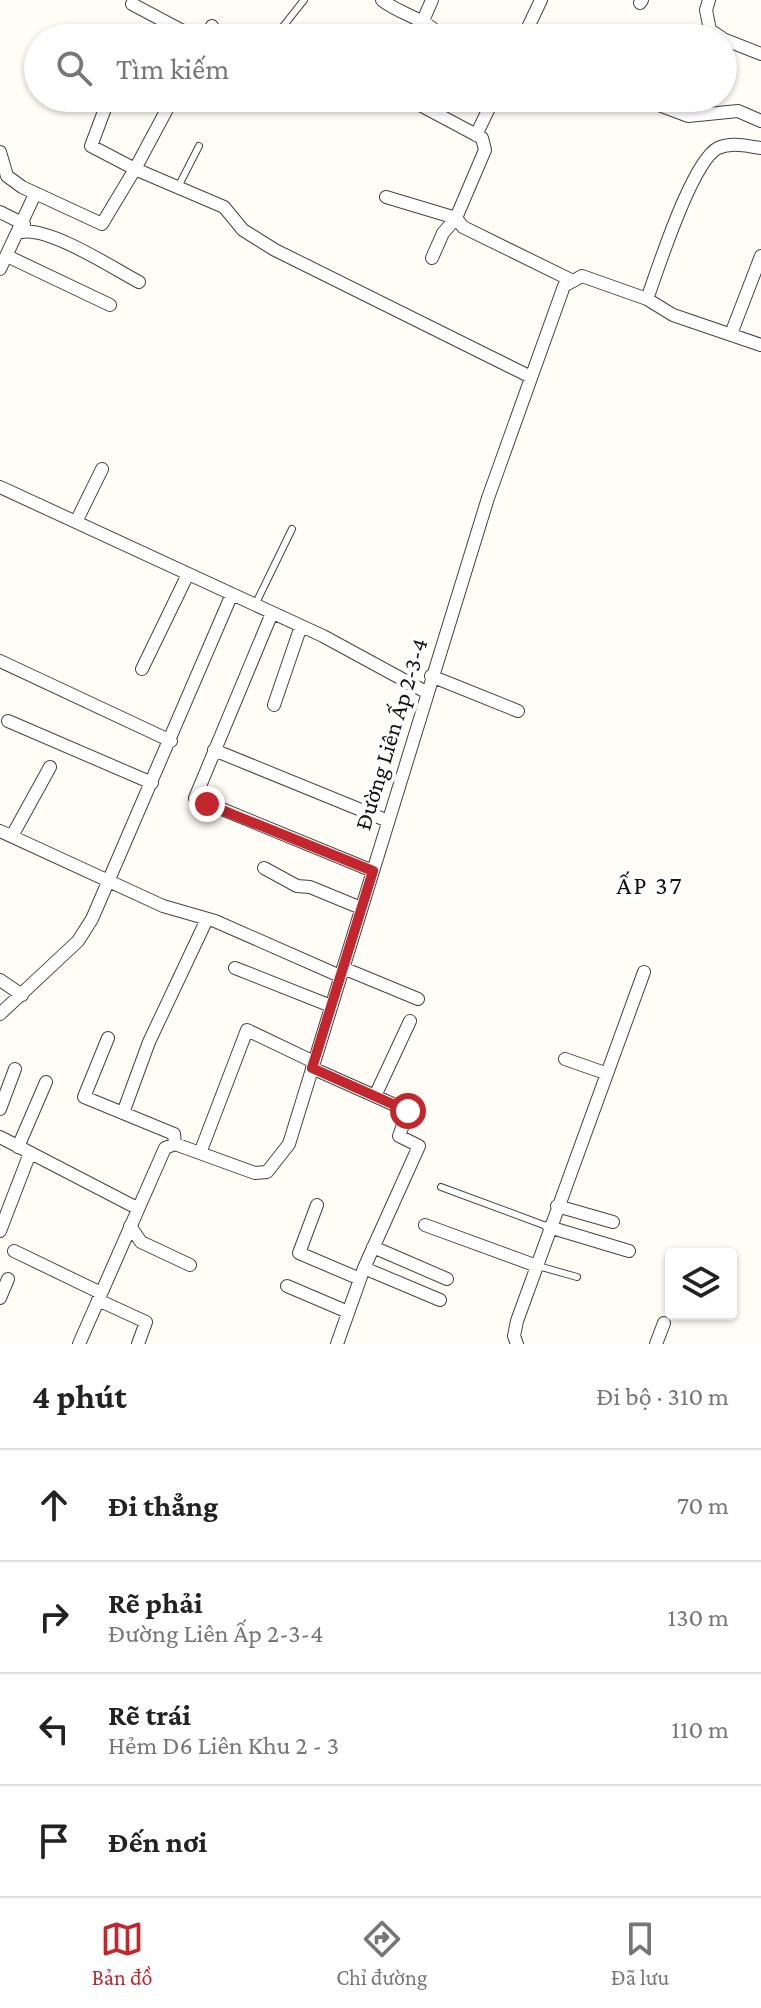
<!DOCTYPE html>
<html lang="vi">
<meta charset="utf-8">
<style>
body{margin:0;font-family:"Crimson Pro",serif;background:#f6f6f6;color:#222}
.controls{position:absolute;right:24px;bottom:24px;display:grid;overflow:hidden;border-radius:8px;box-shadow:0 2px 6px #0004}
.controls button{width:72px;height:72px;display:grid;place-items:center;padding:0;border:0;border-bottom:2px solid #e0e0e0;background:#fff;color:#222;font:40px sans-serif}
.stop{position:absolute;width:24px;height:24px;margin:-18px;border:6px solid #c4262e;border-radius:50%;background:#fff}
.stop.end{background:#c4262e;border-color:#fff;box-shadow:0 2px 8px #0008}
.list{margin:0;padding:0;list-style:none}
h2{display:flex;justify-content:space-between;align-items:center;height:104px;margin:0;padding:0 32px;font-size:34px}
h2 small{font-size:26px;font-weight:400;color:#767676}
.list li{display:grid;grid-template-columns:52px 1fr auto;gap:24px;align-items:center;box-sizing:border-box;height:112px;padding:0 32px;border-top:2px solid #e0e0e0}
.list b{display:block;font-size:30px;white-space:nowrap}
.list p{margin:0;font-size:26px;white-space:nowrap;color:#767676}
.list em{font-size:26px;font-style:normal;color:#767676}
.icon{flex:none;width:44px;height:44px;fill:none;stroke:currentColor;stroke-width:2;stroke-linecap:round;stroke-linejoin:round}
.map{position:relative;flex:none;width:761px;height:1344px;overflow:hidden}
.search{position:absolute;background:#fff;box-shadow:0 2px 6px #0004;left:24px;right:24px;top:24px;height:88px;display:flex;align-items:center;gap:20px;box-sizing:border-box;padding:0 28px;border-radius:44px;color:#767676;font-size:30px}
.sheet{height:552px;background:#fff}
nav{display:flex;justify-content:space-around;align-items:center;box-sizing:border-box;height:112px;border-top:2px solid #e0e0e0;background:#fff;font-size:22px;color:#767676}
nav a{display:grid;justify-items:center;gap:4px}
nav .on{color:#c4262e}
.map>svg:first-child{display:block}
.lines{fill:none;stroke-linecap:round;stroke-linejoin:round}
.service-casing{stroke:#444;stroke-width:8}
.minor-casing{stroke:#444;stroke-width:14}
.service{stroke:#fff;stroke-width:6}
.minor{stroke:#fff;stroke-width:12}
.route{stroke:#c4262e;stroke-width:10}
.labels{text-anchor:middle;stroke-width:8;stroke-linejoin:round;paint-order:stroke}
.street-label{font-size:24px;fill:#111;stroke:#fff}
.neighbourhood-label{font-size:26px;letter-spacing:2px;fill:#111;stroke:#fff}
</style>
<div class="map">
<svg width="761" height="1344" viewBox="0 0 761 1344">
<rect width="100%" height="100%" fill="#fffdf5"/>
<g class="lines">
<defs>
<path id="service" d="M274 38 304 0
M178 187 199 146
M255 605 292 529
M441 1187 549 1227
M538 1266 577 1277"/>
<path id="minor" d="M382 0C399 14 430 20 442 38
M709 0 706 10 710 30 722 38
M640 3 642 0
M132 4 196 38
M422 23 432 0
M206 38 212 26
M523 38 541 0
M723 39 761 54
M173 98 135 169 224 207 243 230 275 250 531 377
M416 98 422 106 482 138 485 150 456 218 463 227 573 281
M640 98 688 116 738 111 761 121
M476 135 494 98
M0 152 7 176 22 187 102 224 135 169 91 146 109 98
M386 197 456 218
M0 212 24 224
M21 232C50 227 111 267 139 282
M7 256 110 305
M432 258 443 233 456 218
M0 269 35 194
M647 299 673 315 761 345
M731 334 761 256
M0 487 323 636 426 692
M76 522 102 469
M272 613 195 798 373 871
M0 661 171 741
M142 669 188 574
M431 676 518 711
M274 705 301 626
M8 721 152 783
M214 750 388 821
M0 831 163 906 215 921 340 976
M12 836 50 767
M264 868 297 886 310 887 361 908
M235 968 331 1006
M343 968 418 999
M0 980 22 995
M0 1014 78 941 92 919 232 594
M108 1038 84 1097 174 1134 175 1144
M565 1059 605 1073
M312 1068 415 1114
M375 1096 410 1021
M0 1109 15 1069
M123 1113 149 1042 207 919
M0 1137 137 1208
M18 1147 46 1082
M200 1153 247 1030 314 1062
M317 1205 299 1253 360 1279
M557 1206 613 1222
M425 1225 537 1266
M130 1226 141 1242 190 1265
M549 1227 629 1251
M0 1231 30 1153
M373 1247 447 1279
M14 1251 101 1293
M364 1268 440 1300
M287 1286 348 1312
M0 1298 8 1279
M98 1300 146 1322 138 1344
M79 1344 165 1148 175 1144 255 1173 267 1172 289 1144 488 498 564 286 582 276 647 299C658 269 692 161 718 148 732 142 746 146 761 148
M337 1344 364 1268 419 1146 399 1136 408 1111
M517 1344 514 1336 517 1321 644 972
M656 1344 664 1323"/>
</defs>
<use href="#service" class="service-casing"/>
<use href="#minor" class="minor-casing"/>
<use href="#service" class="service"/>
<use href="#minor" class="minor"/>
</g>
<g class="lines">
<path class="route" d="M207 804 373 871 312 1068 408 1111"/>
</g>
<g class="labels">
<g class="street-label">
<text transform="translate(391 734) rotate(-73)" y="8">Đường Liên Ấp 2-3-4</text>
</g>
<g class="neighbourhood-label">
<text x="650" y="894">ẤP 37</text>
</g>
</g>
</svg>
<div class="controls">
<button><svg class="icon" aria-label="layers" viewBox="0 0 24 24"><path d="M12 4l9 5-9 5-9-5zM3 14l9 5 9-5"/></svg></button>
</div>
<div class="stop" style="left:408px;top:1111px"></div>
<div class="stop end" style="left:207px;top:804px"></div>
<div class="search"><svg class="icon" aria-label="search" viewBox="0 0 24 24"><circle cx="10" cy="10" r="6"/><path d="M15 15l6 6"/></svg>Tìm kiếm</div>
</div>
<section class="sheet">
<h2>4 phút<small>Đi bộ · 310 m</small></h2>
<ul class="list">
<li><svg class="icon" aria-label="ahead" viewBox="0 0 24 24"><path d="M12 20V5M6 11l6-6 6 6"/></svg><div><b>Đi thẳng</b></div><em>70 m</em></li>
<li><svg class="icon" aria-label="right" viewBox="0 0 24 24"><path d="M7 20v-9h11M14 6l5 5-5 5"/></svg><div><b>Rẽ phải</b><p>Đường Liên Ấp 2-3-4</p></div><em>130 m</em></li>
<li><svg class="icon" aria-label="left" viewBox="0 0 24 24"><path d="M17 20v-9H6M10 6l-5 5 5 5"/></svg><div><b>Rẽ trái</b><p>Hẻm D6 Liên Khu 2 - 3</p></div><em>110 m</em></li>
<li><svg class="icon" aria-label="arrive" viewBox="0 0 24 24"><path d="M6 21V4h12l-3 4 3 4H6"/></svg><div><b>Đến nơi</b></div></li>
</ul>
</section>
<nav>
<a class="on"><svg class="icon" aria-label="map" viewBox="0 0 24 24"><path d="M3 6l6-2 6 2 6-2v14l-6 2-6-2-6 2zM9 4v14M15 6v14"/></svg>Bản đồ</a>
<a><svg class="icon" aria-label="directions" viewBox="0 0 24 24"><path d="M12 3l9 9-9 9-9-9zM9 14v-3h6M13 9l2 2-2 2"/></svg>Chỉ đường</a>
<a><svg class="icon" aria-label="saved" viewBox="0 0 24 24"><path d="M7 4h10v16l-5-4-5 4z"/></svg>Đã lưu</a>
</nav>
